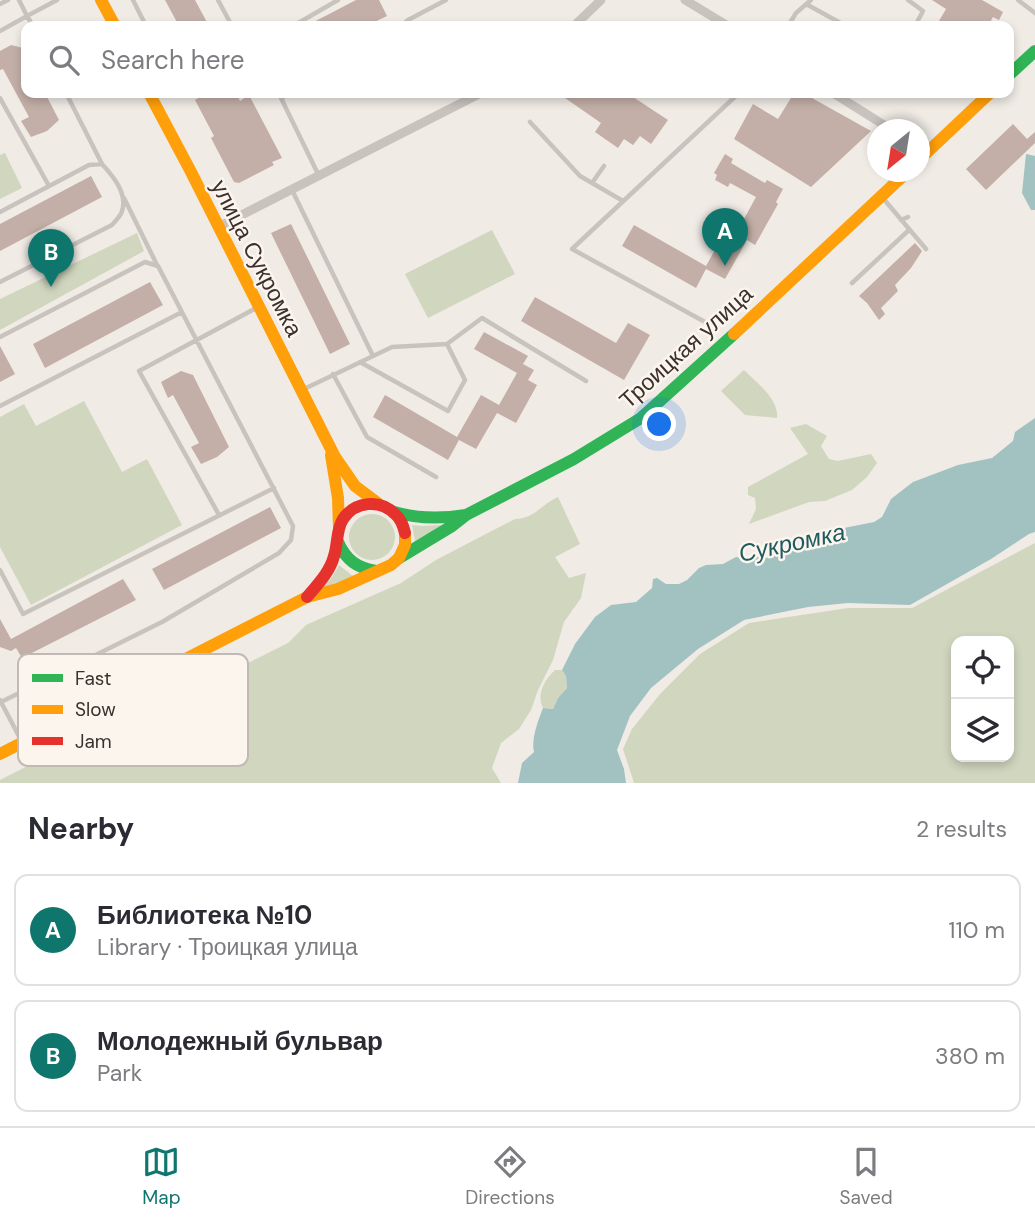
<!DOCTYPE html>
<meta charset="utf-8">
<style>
body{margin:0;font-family:"DM Sans",sans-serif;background:#f7f7f7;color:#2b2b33}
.controls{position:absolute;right:21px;bottom:21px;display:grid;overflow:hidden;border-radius:14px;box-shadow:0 4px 10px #0003}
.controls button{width:63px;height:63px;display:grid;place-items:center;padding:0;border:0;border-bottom:2px solid #e1e1e2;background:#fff;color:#2b2b33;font:35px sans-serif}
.compass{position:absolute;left:867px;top:119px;width:63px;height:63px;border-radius:50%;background:#fff;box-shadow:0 4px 10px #0003;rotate:210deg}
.you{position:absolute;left:660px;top:425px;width:24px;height:24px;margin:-18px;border:5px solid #fff;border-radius:50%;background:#1a73e8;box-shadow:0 0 0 10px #1a73e833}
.badge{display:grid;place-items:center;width:46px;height:46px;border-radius:50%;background:#0f766e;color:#fff;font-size:23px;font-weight:700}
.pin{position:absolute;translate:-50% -58px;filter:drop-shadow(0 2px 4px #0008)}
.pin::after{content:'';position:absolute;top:37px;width:24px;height:21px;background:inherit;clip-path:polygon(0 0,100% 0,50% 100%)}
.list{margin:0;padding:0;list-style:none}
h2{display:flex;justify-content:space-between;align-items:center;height:91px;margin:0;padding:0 28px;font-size:30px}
h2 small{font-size:23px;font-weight:400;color:#7c7c81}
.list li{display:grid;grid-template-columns:46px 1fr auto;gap:21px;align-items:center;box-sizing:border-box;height:112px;margin:0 14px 14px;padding:0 14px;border:2px solid #e1e1e2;border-radius:14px}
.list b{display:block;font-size:26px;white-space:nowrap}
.list p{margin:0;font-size:23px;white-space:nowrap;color:#7c7c81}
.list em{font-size:23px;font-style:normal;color:#7c7c81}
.icon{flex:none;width:38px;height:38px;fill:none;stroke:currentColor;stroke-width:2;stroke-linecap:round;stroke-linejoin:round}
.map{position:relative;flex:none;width:1035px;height:783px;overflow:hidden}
.search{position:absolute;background:#fff;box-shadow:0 4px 10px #0003;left:21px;right:21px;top:21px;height:77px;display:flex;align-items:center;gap:18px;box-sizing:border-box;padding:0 24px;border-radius:14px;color:#7c7c81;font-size:26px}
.sheet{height:343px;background:#fff}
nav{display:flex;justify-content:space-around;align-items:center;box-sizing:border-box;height:98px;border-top:2px solid #e1e1e2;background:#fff;font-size:19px;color:#7c7c81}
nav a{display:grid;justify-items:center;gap:4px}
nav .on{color:#0f766e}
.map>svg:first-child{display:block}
.green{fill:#d1d6bf;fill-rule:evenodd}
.water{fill:#a1c2c1}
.building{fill:#c3afa7}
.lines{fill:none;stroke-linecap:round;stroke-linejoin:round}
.lane{stroke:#c9c3be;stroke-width:4.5}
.street{stroke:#c9c3be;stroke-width:9}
.fast{stroke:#30b455;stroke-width:12}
.slow{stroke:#ff9f0a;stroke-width:12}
.jam{stroke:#e5322d;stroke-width:12}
.labels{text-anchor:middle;stroke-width:5;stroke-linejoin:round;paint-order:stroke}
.street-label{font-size:23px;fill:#3b302b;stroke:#fbf5ee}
.water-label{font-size:24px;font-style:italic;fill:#1f5a5e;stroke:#fbf5ee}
.key{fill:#fbf5ee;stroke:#c1bab4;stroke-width:2}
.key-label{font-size:19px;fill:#3b302b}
</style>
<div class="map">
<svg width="1035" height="783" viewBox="0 0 1035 783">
<rect width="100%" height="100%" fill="#f0ebe5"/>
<path class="green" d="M5 153 22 188 0 199V155Z
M492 230 515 274 428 318 405 274Z
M137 233 144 251 0 330V299Z
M744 370C757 383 779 399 777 418L745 415 721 391Z
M84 401 122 472 147 459 182 525 31 605 0 547V417L24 404 36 426Z
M806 424 827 436 821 446 829 459 838 461 871 454 877 463 867 477 852 490 825 501 809 502 749 524 756 509 755 498 748 495V487L808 454 790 428Z
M558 497 580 544 555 557 569 578 586 573 581 598 564 622 553 660 538 690 531 710 519 729 501 743 492 768 501 783H0V780L187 685 210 682 288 643 306 625 401 583 436 560 515 519C534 519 542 504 558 497Z
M349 537a23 23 0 1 1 46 0a23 23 0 1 1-46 0Z
M412 525 422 526 441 525V527L415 541Z
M1035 543V783H634L623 749 632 729 660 694 700 654 749 623 848 608H912ZM956 641H1009V757H956Z
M339 565 353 576 324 590 322 588 332 577Z
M555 670H562L566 676 567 688 558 698 553 709 543 708C536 694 545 679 555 670Z"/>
<path class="water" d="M1026 154 1035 156V210H1031L1022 193Z
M1035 418V532L1029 534 991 559 910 605 848 603 808 607 744 620 698 649 651 688 630 716 617 750 624 769 626 783H518L522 763 534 752C531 739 538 721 543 708L553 709 558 698 567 688 566 676 562 670 575 644 595 617 611 605 636 602 652 588 653 579 657 578 666 584H679L687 580 699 568 706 565 723 564 736 557 747 559 754 556 766 558 819 542 826 534 839 529 874 522 882 517 891 499 913 482 958 465 992 458 1013 441 1015 432Z"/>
<path class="building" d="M165 0H195L209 26H179Z
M356 0H379L387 16 366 26H306Z
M932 0H982L1003 12 999 20 993 17 988 26H978L968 21 965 26H936L946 9Z
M11 45 23 48 26 56V93H45L59 120 47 131 31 137 21 121 29 117 3 69 0 70V51Z
M208 93H224L226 96 236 93 240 101 249 95 282 158 272 162 274 165 239 183 234 182 211 138 214 136 195 100Z
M569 93H627L668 120 651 144 640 136 633 145 624 139 618 148 595 132 601 123 565 98Z
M794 93H803L871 131 811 187 734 139 753 104 778 119Z
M1013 124 1027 139 1035 132V143L986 190 966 169Z
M725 154 733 159 731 163 765 183 767 180 783 189 776 202 778 204 755 245 747 240 725 279 706 269 696 288 622 246 634 225 706 266 729 225 738 230 756 197 730 183 728 187 715 180 717 175 714 173Z
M91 176 102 197 0 251V224Z
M291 224 350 344 330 354 271 233Z
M915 243 922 251 911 268 895 285 898 291 881 308 885 314 879 320 867 303 859 296Z
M150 282 163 305 45 368 33 344Z
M535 297 616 343 628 323 650 335 624 380 521 321Z
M484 332 528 356 523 364 534 370 528 380 537 385 516 423 497 413 476 449 459 440 448 460 373 417 385 395 457 437 481 395 499 405 517 373 474 349Z
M0 346 15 374 0 382Z
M181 371 193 375 229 447 217 457 201 464 191 447 199 443 173 395 168 398 161 382Z
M270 507 281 528 164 590 152 569Z
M123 579 136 600 22 658 16 648 11 651 0 647V619L11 639Z"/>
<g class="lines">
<path class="lane" d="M133 0 146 26
M218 0 232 26
M908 0 923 11 915 26
M1018 0 1035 13
M0 4 8 0
M806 4 846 26
M33 26 27 16 57 0
M293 26 338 0
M401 26 408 20 446 0
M788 26 796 13 811 0
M0 31 27 16 19 0
M66 93 102 164
M290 93 281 98 319 176
M0 98 49 186
M153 98 165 93
M530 122 580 176 623 201
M592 183 604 166
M292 190 373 356
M882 197 926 249
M124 198 157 265
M0 212 89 165 102 164C113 176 128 194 122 211 121 216 115 221 112 225L0 282
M901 220 908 217
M852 283 909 230
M705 322 572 249 739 93
M0 337 145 262 158 266 293 526 291 540 279 553 162 622 1 702 0 700
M360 362 448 411 465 380 447 344
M333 374 367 437 436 477
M302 390 392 347 447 344 482 318 586 381
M0 406 182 312
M219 515 139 371 258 307
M0 570 23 614 274 488
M1 702 22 742"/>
<path class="street" d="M685 0 728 26
M574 26 601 0
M833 93 892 130
M218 227 481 93"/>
<path class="fast" d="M1009 75 1035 51
M394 512C418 519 441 519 466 515
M338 542C346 560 357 568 376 571
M399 558 452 526 466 515 574 459 641 418 734 334"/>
<path class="slow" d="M101 0 115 26
M149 93 190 170 335 457 355 486 379 504
M920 159 990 93
M734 334 907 172
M331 455 338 498 339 527
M0 754 307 597 338 589 391 565 399 558 405 545V533"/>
<path class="jam" d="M307 597C317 585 330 572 334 556 338 544 336 530 343 519 355 501 380 499 395 514 401 519 403 525 405 533"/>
</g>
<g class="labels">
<g class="street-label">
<text transform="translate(257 258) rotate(63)" y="8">улица Сукромка</text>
<text transform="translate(686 347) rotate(-42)" y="8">Троицкая улица</text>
</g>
<g class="water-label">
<text transform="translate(792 543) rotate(-12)" y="8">Сукромка</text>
</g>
</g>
<rect x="18" y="654" width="230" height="112" rx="10" class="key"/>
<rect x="32" y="674" width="31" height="8" fill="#30b455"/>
<rect x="32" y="705" width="31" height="9" fill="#ff9f0a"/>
<rect x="32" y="737" width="31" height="8" fill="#e5322d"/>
<g class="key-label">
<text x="75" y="685">Fast</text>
<text x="75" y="716">Slow</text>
<text x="75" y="748">Jam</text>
</g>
</svg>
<div class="controls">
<button><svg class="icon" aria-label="locate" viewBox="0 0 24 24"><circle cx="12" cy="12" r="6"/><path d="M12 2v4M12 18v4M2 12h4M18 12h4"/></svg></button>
<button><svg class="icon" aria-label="layers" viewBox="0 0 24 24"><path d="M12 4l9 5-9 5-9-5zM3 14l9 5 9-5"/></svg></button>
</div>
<svg class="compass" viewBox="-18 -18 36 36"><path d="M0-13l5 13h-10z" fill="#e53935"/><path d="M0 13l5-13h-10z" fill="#7c7c81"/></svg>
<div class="you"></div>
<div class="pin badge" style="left:725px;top:266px">A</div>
<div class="pin badge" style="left:51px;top:287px">B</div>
<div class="search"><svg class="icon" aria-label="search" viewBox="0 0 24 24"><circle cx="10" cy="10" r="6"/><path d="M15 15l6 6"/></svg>Search here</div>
</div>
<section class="sheet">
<h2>Nearby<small>2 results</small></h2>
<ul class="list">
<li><span class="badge">A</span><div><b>Библиотека №10</b><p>Library · Троицкая улица</p></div><em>110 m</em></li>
<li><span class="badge">B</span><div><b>Молодежный бульвар</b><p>Park</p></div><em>380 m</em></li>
</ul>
</section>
<nav>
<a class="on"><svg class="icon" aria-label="map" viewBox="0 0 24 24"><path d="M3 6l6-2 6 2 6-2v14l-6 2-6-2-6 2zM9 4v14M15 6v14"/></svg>Map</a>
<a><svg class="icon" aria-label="directions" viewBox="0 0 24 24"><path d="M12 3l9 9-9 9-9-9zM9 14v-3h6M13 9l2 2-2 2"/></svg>Directions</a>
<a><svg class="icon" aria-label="saved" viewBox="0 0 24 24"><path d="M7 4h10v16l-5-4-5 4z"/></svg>Saved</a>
</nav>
